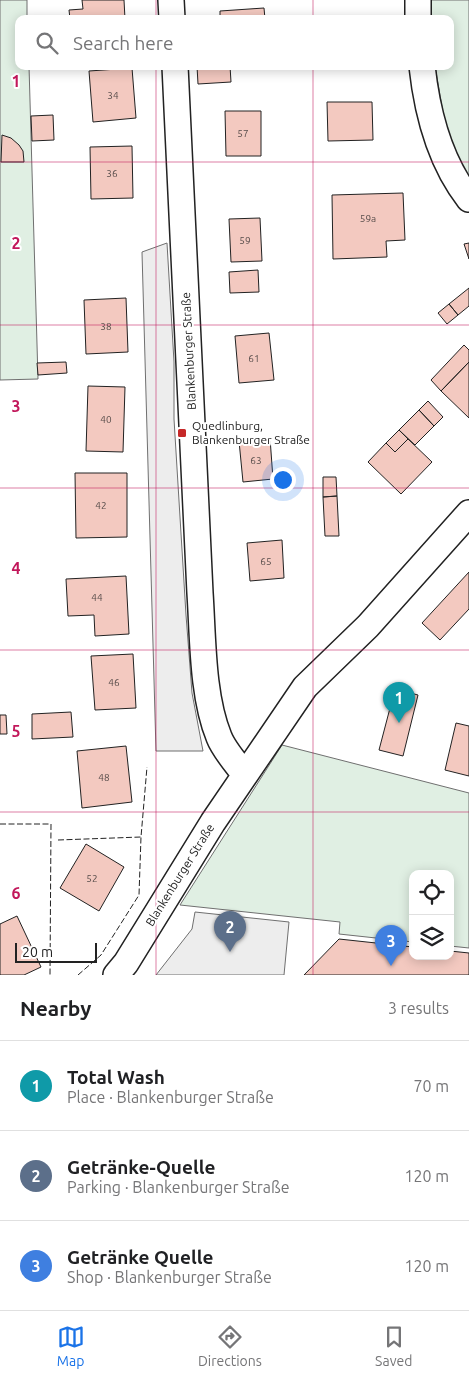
<!DOCTYPE html>
<meta charset="utf-8">
<style>
body{margin:0;font-family:Ubuntu,sans-serif;background:#f2f2f2;color:#202124}
.controls{position:absolute;right:15px;bottom:15px;display:grid;overflow:hidden;border-radius:10px;box-shadow:0 2px 12px #0003}
.controls button{width:45px;height:45px;display:grid;place-items:center;padding:0;border:0;border-bottom:1px solid #e0e0e0;background:#fff;color:#202124;font:25px sans-serif}
.scale{position:absolute;left:15px;bottom:12px;width:82px;box-sizing:border-box;padding-left:5px;border:2px solid #222;border-top:0;font-size:14px;line-height:18px;white-space:nowrap;color:#222;-webkit-text-stroke:4px #fff;paint-order:stroke}
.you{position:absolute;left:282px;top:479px;width:18px;height:18px;margin:-12px;border:4px solid #fff;border-radius:50%;background:#1a73e8;box-shadow:0 0 0 8px #1a73e833}
.badge{display:grid;place-items:center;width:32px;height:32px;border-radius:50%;background:#1a73e8;color:#fff;font-size:16px;font-weight:700}
.pin{position:absolute;translate:-50% -41px;filter:drop-shadow(0 1px 2px #0008)}
.pin::after{content:'';position:absolute;top:26px;width:18px;height:15px;background:inherit;clip-path:polygon(0 0,100% 0,50% 100%)}
.list{margin:0;padding:0;list-style:none}
h2{display:flex;justify-content:space-between;align-items:center;height:65px;margin:0;padding:0 20px;font-size:21px}
h2 small{font-size:16px;font-weight:400;color:#757577}
.list li{display:grid;grid-template-columns:32px 1fr auto;gap:15px;align-items:center;box-sizing:border-box;height:90px;padding:0 20px;border-top:1px solid #e0e0e0}
.list b{display:block;font-size:19px;white-space:nowrap}
.list p{margin:0;font-size:16px;white-space:nowrap;color:#757577}
.list em{font-size:16px;font-style:normal;color:#757577}
.icon{flex:none;width:28px;height:28px;fill:none;stroke:currentColor;stroke-width:2;stroke-linecap:round;stroke-linejoin:round}
.map{position:relative;flex:none;width:469px;height:975px;overflow:hidden}
.search{position:absolute;background:#fff;box-shadow:0 2px 12px #0003;left:15px;right:15px;top:15px;height:55px;display:flex;align-items:center;gap:12px;box-sizing:border-box;padding:0 18px;border-radius:10px;color:#757577;font-size:19px}
.sheet{height:335px;background:#fff}
nav{display:flex;justify-content:space-around;align-items:center;box-sizing:border-box;height:70px;border-top:1px solid #e0e0e0;background:#fff;font-size:14px;color:#757577}
nav a{display:grid;justify-items:center;gap:2px}
nav .on{color:#1a73e8}
.map>svg:first-child{display:block}
.green{fill:#e0efe3;stroke:#6f6f6f}
.parking{fill:#ededed;stroke:#6f6f6f}
.building{fill:#f3c9c0;stroke:#222}
.lines{fill:none;stroke-linecap:round;stroke-linejoin:round}
.street-casing{stroke:#222;stroke-width:28}
.street{stroke:#fff;stroke-width:25}
.fence{stroke:#222;stroke-width:1;stroke-dasharray:6 2.5;stroke-linecap:butt}
.grid{fill:none;stroke:#c2185b;stroke-width:1;stroke-opacity:0.55}
.poi-dot{fill:#c62828;stroke:#fff;stroke-width:2}
.labels{text-anchor:middle;stroke-width:4;stroke-linejoin:round;paint-order:stroke}
.number-label{font-size:10px;fill:#564c4a}
.street-label{font-size:12px;fill:#222;stroke:#fff}
.poi-label{font-size:12px;fill:#222;stroke:#fff;text-anchor:start}
.grid-label{font-size:16px;text-anchor:middle;font-weight:bold;fill:#c2185b;stroke:#fff;stroke-width:4;stroke-linejoin:round;paint-order:stroke}
</style>
<div class="map">
<svg width="469" height="975" viewBox="0 0 469 975">
<rect width="100%" height="100%" fill="#fff"/>
<path class="green" d="M0 0H27V19H19V66H29L38 379 0 380Z
M428 0H469V180L453 150 444 119 435 66H450V19H429Z
M282 745 469 793V948L450 946V874H413V942L339 934 340 922 180 905Z"/>
<path class="parking" d="M167 243 174 362V419L186 615 192 693 203 751H156L142 252Z
M195 912 289 922 284 975H156L192 929Z"/>
<path class="building" d="M82 0H124L125 19H70L69 10 83 9Z
M264 8 265 19H220V11Z
M41 66H58L41 69Z
M197 66H230L231 82 198 84Z
M132 68 136 118 93 122 89 71Z
M327 102H372L373 140 328 141Z
M225 111H261V156H226Z
M53 115 54 140 32 141 31 116Z
M2 135 11 138 19 145 23 151 24 162H1Z
M132 146 133 198 91 199 90 147Z
M403 193 405 240 386 241 387 257 333 259 332 195Z
M260 218 262 261 231 262 229 219Z
M469 243V259L464 244Z
M258 270 259 292 230 293 229 272Z
M469 288V306L458 315 449 304Z
M126 298 128 352 86 354 84 300Z
M449 304 458 315 447 324 438 313Z
M269 333 274 380 239 383 235 336Z
M464 345 469 350V362L441 391 431 380Z
M66 362 67 373 38 375 37 363Z
M469 362V418L441 391Z
M88 386 125 387 123 452 86 451Z
M428 401 443 417 434 426 419 410Z
M419 410 434 426 415 445 399 430Z
M399 430 408 439 395 452 386 443Z
M270 438 273 479 243 482 239 441Z
M408 439 432 462 401 494 368 462 386 443 395 452Z
M75 473H127V537L76 538Z
M323 477H336L337 496 323 497Z
M337 496 339 536H325L323 497Z
M282 540 284 578 250 581 247 543Z
M469 572V609L440 640 422 623Z
M126 576 129 634 95 636 94 615 68 616 66 579Z
M133 654 136 708 95 710 91 656Z
M395 689 418 695 403 756 379 750Z
M71 712 73 737 32 739V714Z
M0 715H6L7 734H0Z
M456 723 469 726V776L445 770Z
M126 746 132 802 82 808 77 751Z
M86 844 124 867 99 911 60 888Z
M17 916 41 967 24 975H0V924Z
M339 939 413 947V956H450V951L469 953V975H304Z"/>
<g class="lines">
<defs>
<path id="street" d="M171 0 172 19
M418 19V0
M175 66 200 593C203 637 202 696 219 737 224 750 236 763 245 775
M422 66C427 112 440 162 469 199
M116 975 126 963 213 822 305 687 368 626 469 513"/>
</defs>
<use href="#street" class="street-casing"/>
<use href="#street" class="street"/>
<path class="fence" d="M0 824H51L50 975
M58 840 141 837
M78 975 101 955 139 895 141 837 147 767"/>
</g>
<path class="grid" d="M156 0V19M313 0V19M156 66V975M313 66V975M0 162H469M0 325H469M0 488H469M0 650H469M0 812H469"/>
<rect class="poi-dot" x="177" y="428" width="10" height="10" rx="2.5"/>
<g class="labels">
<g class="number-label">
<text x="113" y="99">34</text>
<text x="243" y="137">57</text>
<text x="112" y="177">36</text>
<text x="368" y="222">59a</text>
<text x="245" y="244">59</text>
<text x="106" y="330">38</text>
<text x="254" y="362">61</text>
<text x="106" y="423">40</text>
<text x="256" y="464">63</text>
<text x="101" y="509">42</text>
<text x="266" y="565">65</text>
<text x="97" y="601">44</text>
<text x="114" y="686">46</text>
<text x="104" y="781">48</text>
<text x="92" y="882">52</text>
</g>
<g class="street-label">
<text transform="translate(189 351) rotate(-93)" y="4">Blankenburger Straße</text>
<text transform="translate(180 875) rotate(-58)" y="4">Blankenburger Straße</text>
</g>
<g class="poi-label">
<text x="192" y="430">Quedlinburg,<tspan x="192" dy="14">Blankenburger Straße</tspan></text>
</g>
</g>
<g class="grid-label">
<text x="16" y="87">1</text>
<text x="16" y="249">2</text>
<text x="16" y="412">3</text>
<text x="16" y="574">4</text>
<text x="16" y="737">5</text>
<text x="16" y="899">6</text>
</g>
</svg>
<div class="controls">
<button><svg class="icon" aria-label="locate" viewBox="0 0 24 24"><circle cx="12" cy="12" r="6"/><path d="M12 2v4M12 18v4M2 12h4M18 12h4"/></svg></button>
<button><svg class="icon" aria-label="layers" viewBox="0 0 24 24"><path d="M12 4l9 5-9 5-9-5zM3 14l9 5 9-5"/></svg></button>
</div>
<div class="scale">20 m</div>
<div class="you"></div>
<div class="pin badge" style="left:399px;top:723px;background:#0f9aa8">1</div>
<div class="pin badge" style="left:230px;top:952px;background:#5c6f8a">2</div>
<div class="pin badge" style="left:391px;top:966px;background:#3f7fe0">3</div>
<div class="search"><svg class="icon" aria-label="search" viewBox="0 0 24 24"><circle cx="10" cy="10" r="6"/><path d="M15 15l6 6"/></svg>Search here</div>
</div>
<section class="sheet">
<h2>Nearby<small>3 results</small></h2>
<ul class="list">
<li><span class="badge" style="background:#0f9aa8">1</span><div><b>Total Wash</b><p>Place · Blankenburger Straße</p></div><em>70 m</em></li>
<li><span class="badge" style="background:#5c6f8a">2</span><div><b>Getränke-Quelle</b><p>Parking · Blankenburger Straße</p></div><em>120 m</em></li>
<li><span class="badge" style="background:#3f7fe0">3</span><div><b>Getränke Quelle</b><p>Shop · Blankenburger Straße</p></div><em>120 m</em></li>
</ul>
</section>
<nav>
<a class="on"><svg class="icon" aria-label="map" viewBox="0 0 24 24"><path d="M3 6l6-2 6 2 6-2v14l-6 2-6-2-6 2zM9 4v14M15 6v14"/></svg>Map</a>
<a><svg class="icon" aria-label="directions" viewBox="0 0 24 24"><path d="M12 3l9 9-9 9-9-9zM9 14v-3h6M13 9l2 2-2 2"/></svg>Directions</a>
<a><svg class="icon" aria-label="saved" viewBox="0 0 24 24"><path d="M7 4h10v16l-5-4-5 4z"/></svg>Saved</a>
</nav>
